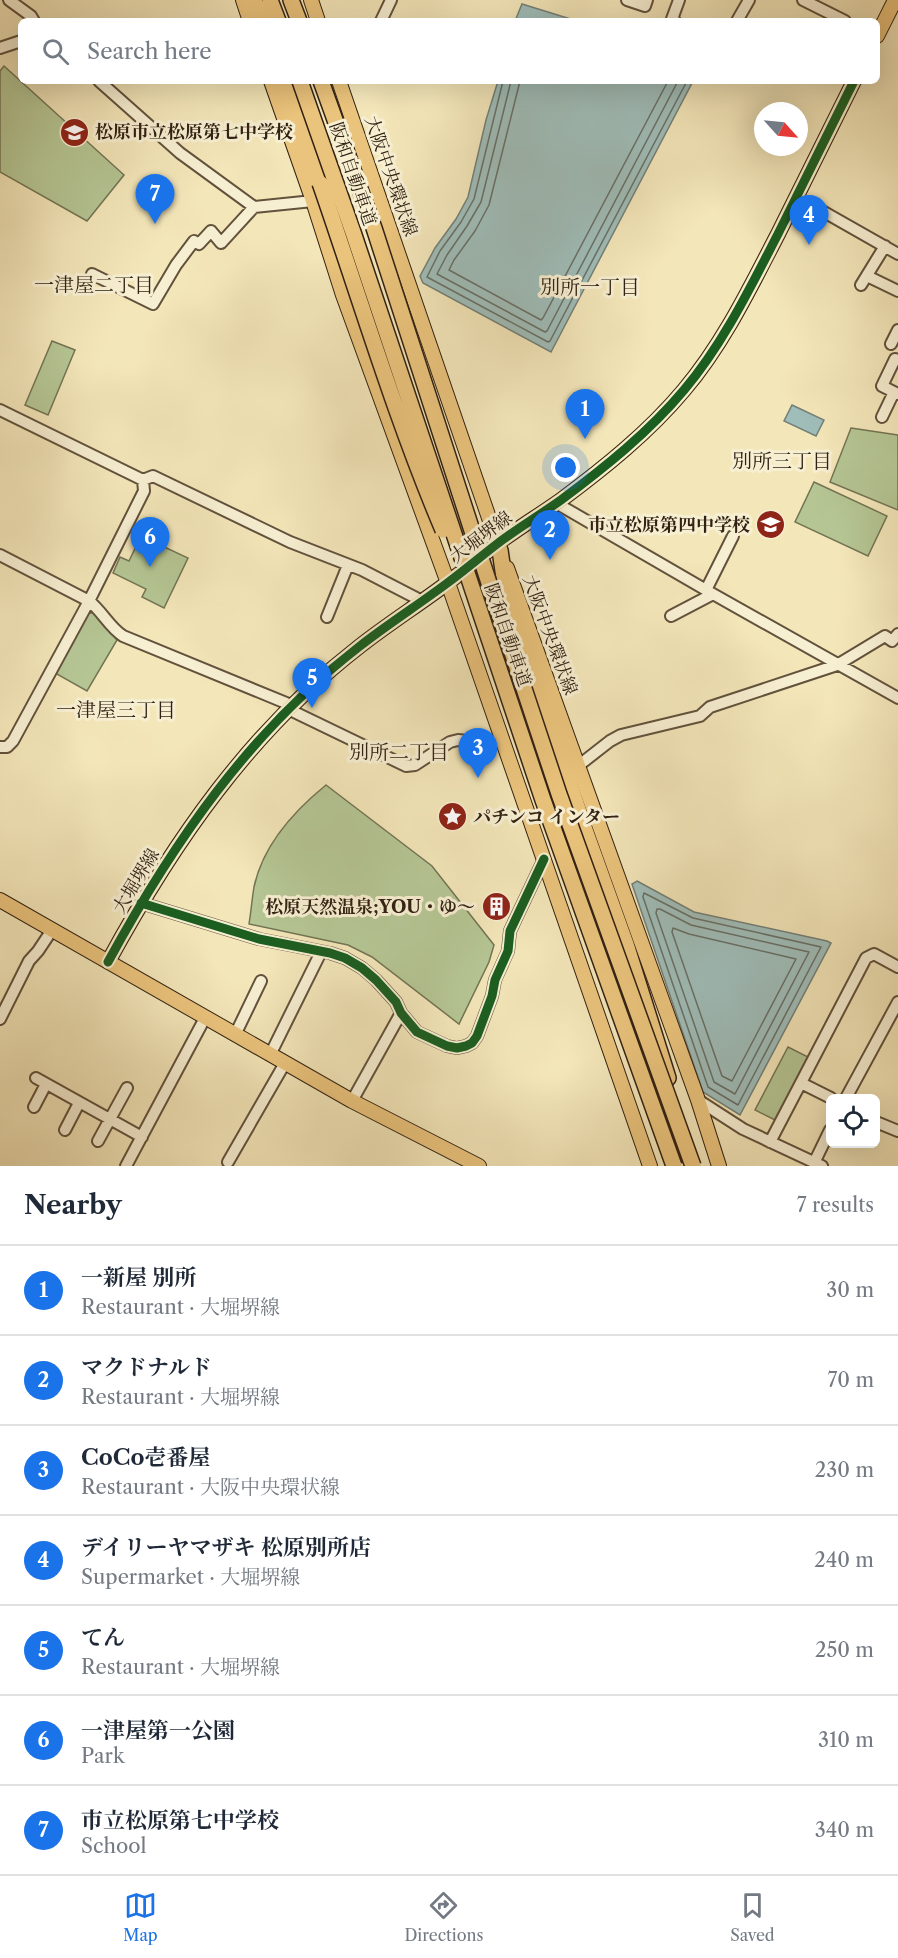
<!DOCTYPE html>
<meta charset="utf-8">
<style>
body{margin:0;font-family:"Libre Caslon Text","Noto Serif JP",serif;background:#f6f6f7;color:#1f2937}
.controls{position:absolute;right:18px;bottom:18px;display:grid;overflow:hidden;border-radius:9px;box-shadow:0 6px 24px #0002}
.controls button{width:54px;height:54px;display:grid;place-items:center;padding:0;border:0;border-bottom:2px solid #e0e1e3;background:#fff;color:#1f2937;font:30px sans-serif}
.compass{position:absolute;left:754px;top:102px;width:54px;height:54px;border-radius:50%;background:#fff;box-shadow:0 6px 24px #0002;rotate:117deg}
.you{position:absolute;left:566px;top:468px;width:21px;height:21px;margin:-15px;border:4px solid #fff;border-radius:50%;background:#1a73e8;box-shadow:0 0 0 9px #1a73e833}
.badge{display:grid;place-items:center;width:39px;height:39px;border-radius:50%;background:#1a73e8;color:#fff;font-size:20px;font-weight:700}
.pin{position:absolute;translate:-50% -50px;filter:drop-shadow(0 2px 3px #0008)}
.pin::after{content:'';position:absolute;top:32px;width:21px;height:18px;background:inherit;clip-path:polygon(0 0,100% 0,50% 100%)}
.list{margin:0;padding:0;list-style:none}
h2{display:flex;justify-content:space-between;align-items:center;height:78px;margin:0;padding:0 24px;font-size:26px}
h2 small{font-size:20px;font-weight:400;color:#747a83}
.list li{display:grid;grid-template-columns:39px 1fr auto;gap:18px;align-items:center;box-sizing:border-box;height:90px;padding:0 24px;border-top:2px solid #e0e1e3}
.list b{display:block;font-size:22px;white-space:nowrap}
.list p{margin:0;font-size:20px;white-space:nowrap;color:#747a83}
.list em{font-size:20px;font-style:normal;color:#747a83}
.icon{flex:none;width:33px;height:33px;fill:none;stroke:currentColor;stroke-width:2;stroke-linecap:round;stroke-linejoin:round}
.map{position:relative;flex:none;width:898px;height:1166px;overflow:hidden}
.search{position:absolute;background:#fff;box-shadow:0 6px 24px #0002;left:18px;right:18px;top:18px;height:66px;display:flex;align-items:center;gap:15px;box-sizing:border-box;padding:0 21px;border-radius:9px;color:#747a83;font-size:22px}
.sheet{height:708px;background:#fff}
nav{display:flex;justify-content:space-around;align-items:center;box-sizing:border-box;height:84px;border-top:2px solid #e0e1e3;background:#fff;font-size:16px;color:#747a83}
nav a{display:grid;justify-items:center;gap:3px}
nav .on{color:#1a73e8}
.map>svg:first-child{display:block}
.green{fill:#b5c694;stroke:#737454;stroke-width:1.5}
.water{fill:#9fbdb9;stroke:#737f77;stroke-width:1.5}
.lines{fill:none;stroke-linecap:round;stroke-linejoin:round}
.shore{stroke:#686f66;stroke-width:1.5}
.minor-casing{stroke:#62523c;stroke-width:14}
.major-casing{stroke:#312113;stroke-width:16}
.highway-casing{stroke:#312113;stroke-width:18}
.minor{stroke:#f7efd2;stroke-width:10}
.major{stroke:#eac37c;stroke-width:14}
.highway{stroke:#eac37c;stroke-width:15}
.highway-bridge-casing{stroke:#312113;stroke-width:18;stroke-linecap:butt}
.highway-bridge{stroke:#eac37c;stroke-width:15}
.cycleway-casing{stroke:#f7efd2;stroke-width:13}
.cycleway{stroke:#1b5e20;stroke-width:9}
.labels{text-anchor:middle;stroke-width:6;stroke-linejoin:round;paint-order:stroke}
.poi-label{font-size:18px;font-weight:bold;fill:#312113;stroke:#f7efd2;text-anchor:start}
.street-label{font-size:18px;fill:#312113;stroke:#f7efd2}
.neighbourhood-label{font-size:20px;fill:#312113;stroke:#f7efd2}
</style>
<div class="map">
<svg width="898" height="1166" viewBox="0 0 898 1166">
<rect width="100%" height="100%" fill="#f3e6b9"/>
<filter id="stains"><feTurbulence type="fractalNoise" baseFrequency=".00333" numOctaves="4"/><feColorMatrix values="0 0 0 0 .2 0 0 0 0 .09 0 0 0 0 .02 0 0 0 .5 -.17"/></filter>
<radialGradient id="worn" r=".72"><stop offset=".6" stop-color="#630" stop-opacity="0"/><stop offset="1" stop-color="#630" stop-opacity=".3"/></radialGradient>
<path class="green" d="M4 66 124 175 87 221 0 172V71Z
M52 341 75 350 48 415 25 405Z
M851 428 898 435V510L830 482Z
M814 482 887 516 868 556 795 522Z
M141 536 188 558 164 608 142 597 146 589 113 573 120 557 129 561Z
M95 612 117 640 87 691 55 673 86 614Z
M326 785 432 866 494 945 489 962 459 1024 372 957 348 945 249 924C251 912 252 899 254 887 263 844 294 811 326 785Z
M788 1047 810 1058 777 1121 755 1110Z"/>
<path class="water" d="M522 4 577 21H515Z
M498 81H692V83L551 352 423 283 420 276 435 248 456 219 468 197 486 120Z
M792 405 824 420 816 436 784 421Z
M637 881 694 912 827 941 831 943 740 1115 703 1092 632 884Z"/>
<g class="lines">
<path class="shore" d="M503 81 474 199 461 222 440 251 427 277 548 342 550 341 687 81
M511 81 481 202 467 226 447 255 437 274 545 332 547 331 678 81
M520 81 489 205 475 231 454 260 449 270 541 320 543 318 668 81
M644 893 693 918 821 947 738 1105 708 1087 643 897Z
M657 909H660L691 925 809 952 735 1094 714 1082 656 913Z
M673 928 689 934 796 959 732 1081 722 1076 672 932Z"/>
<defs>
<path id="minor" d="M9 0 31 16 34 21
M627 0 645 6 647 0
M803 0 845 21
M381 21 391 0
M675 21 672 19 679 0
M737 21 749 0
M0 48 21 41
M99 81 180 153 254 207 313 201
M794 201 817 208 898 254
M92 274 153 304 176 265 194 241 199 244 211 231 221 243 254 207
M867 276 898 291
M861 285 885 246
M891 344 898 330
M898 360 895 359 882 386 898 394
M0 410 143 480 153 476 290 542 362 570 422 601
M882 417 894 392
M556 503 713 594 898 698
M0 555 89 601C102 611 109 627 123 636L291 705
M706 590 733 536
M671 616 713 594
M327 617 348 565
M288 709 406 766 415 765 450 742 458 740 488 743 503 740
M0 747H7L13 741 89 601 144 491 143 480
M578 766 610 741 621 735 700 716 710 707 837 665 885 636 892 641 898 634
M141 903 259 939 330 953 345 958 362 968 376 980 396 1002 401 1013 417 1032 447 1046 457 1048 466 1046 472 1043 477 1036 492 996 495 980 508 951 510 931 544 859
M0 1019 29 961 38 951 52 930
M235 1035 261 981
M270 1055 321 952
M36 1078 142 1137
M801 1083 831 1098
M846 1098 898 1002
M698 1100 743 1129 822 1166
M352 1101 401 1013
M34 1107 46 1084
M876 1122 898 1131
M65 1130 79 1103
M98 1141 127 1088
M770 1142 866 958 874 954 898 967
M228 1162 285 1063
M814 1163 830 1130
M126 1166 205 1018"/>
<path id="major" d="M243 0 250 21
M311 0 318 21
M877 36 895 0
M271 81 313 201 343 295 448 583 650 1166
M339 81 500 550
M507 568 698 1100 719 1166
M0 900 352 1101 479 1166
M108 962C174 841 250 731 360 646 388 624 418 605 446 584 464 571 480 557 497 544 518 528 540 515 561 500 604 468 649 432 684 390 723 344 750 288 778 234 803 183 829 132 854 81"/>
<path id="highway" d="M254 0 262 21
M270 0 278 21
M291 0 299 21
M284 81 320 183
M500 550 506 592 584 827 626 944 668 1078"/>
</defs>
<use href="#minor" class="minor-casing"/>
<use href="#major" class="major-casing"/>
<use href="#highway" class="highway-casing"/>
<use href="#minor" class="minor"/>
<use href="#major" class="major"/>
<use href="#highway" class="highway"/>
<defs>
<path id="highway-bridge" d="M300 81 354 235 543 800 674 1166
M321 81 374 228 489 583 559 794 693 1166
M320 183C360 298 395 417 443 530"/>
</defs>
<use href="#highway-bridge" class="highway-bridge-casing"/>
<use href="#highway-bridge" class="highway-bridge"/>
<defs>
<path id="cycleway" d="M141 903 259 939 330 953 345 958 362 968 376 980 396 1002 401 1013 417 1032 447 1046 457 1048 466 1046 472 1043 477 1036 492 996 495 980 508 951 510 931 544 859
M108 962C174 841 250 731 360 646 388 624 418 605 446 584 464 571 480 557 497 544 518 528 540 515 561 500 604 468 649 432 684 390 723 344 750 288 778 234 803 183 829 132 854 81"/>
</defs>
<use href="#cycleway" class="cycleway-casing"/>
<use href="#cycleway" class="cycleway"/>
</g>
<defs>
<symbol id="school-disc" viewBox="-11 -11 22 22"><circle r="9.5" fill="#8f2418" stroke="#f7efd2"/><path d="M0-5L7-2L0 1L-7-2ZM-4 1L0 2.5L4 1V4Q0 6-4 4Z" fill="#fff"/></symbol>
<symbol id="sight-disc" viewBox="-11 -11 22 22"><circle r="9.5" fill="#8f2418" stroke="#f7efd2"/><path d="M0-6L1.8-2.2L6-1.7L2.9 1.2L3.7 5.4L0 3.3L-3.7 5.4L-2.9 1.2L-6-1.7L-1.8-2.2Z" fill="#fff"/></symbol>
<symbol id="building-disc" viewBox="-11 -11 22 22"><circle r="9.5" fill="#8f2418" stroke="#f7efd2"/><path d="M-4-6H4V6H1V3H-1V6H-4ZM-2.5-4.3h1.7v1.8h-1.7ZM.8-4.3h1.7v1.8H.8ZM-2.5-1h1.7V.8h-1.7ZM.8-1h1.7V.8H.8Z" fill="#fff"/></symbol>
</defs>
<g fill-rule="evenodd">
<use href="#school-disc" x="58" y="116" width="33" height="33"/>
<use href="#school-disc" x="754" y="508" width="33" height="33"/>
<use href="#sight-disc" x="436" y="800" width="33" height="33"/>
<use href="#building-disc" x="480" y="890" width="33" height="33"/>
</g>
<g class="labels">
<g class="poi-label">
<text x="95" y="138">松原市立松原第七中学校</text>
<text x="750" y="531" text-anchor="end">市立松原第四中学校</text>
<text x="473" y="823">パチンコ インター</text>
<text x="475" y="913" text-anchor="end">松原天然温泉;YOU・ゆ〜</text>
</g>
<g class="street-label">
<text transform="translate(353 174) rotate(71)" y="6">阪和自動車道</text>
<text transform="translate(391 176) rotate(71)" y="6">大阪中央環状線</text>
<text transform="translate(481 537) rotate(-37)" y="6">大堀堺線</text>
<text transform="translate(508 635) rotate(71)" y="6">阪和自動車道</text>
<text transform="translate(550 635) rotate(70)" y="6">大阪中央環状線</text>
<text transform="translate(136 881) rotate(-59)" y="6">大堀堺線</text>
</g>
<g class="neighbourhood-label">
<text x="94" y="292">一津屋二丁目</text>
<text x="590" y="294">別所一丁目</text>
<text x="782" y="468">別所三丁目</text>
<text x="116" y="717">一津屋三丁目</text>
<text x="399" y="759">別所二丁目</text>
</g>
</g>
<rect width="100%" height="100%" filter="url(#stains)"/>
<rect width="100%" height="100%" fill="url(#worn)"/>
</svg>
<div class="controls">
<button><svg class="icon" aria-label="locate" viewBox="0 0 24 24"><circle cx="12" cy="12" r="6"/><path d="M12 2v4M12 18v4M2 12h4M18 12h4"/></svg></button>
</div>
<svg class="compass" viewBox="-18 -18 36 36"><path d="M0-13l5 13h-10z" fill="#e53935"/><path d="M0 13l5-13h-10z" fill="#747a83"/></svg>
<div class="you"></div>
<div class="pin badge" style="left:585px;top:439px">1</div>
<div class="pin badge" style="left:550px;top:560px">2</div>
<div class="pin badge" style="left:478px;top:778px">3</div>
<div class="pin badge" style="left:809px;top:245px">4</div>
<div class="pin badge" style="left:312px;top:708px">5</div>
<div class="pin badge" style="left:150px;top:567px">6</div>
<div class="pin badge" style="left:155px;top:224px">7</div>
<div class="search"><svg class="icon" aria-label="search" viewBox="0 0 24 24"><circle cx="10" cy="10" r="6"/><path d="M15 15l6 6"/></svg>Search here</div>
</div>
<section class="sheet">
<h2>Nearby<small>7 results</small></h2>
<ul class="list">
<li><span class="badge">1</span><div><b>一新屋 別所</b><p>Restaurant · 大堀堺線</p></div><em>30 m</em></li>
<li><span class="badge">2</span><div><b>マクドナルド</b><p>Restaurant · 大堀堺線</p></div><em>70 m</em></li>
<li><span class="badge">3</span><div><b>CoCo壱番屋</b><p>Restaurant · 大阪中央環状線</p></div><em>230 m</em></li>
<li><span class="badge">4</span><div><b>デイリーヤマザキ 松原別所店</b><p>Supermarket · 大堀堺線</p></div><em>240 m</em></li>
<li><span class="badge">5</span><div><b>てん</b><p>Restaurant · 大堀堺線</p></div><em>250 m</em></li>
<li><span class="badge">6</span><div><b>一津屋第一公園</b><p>Park</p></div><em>310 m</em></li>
<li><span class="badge">7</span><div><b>市立松原第七中学校</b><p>School</p></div><em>340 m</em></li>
</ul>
</section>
<nav>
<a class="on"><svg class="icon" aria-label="map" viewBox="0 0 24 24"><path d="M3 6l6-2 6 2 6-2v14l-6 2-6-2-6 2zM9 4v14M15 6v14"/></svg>Map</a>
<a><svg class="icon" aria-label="directions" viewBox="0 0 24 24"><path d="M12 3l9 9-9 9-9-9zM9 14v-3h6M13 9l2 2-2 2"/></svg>Directions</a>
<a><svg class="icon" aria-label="saved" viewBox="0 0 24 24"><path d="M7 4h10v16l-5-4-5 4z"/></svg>Saved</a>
</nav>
